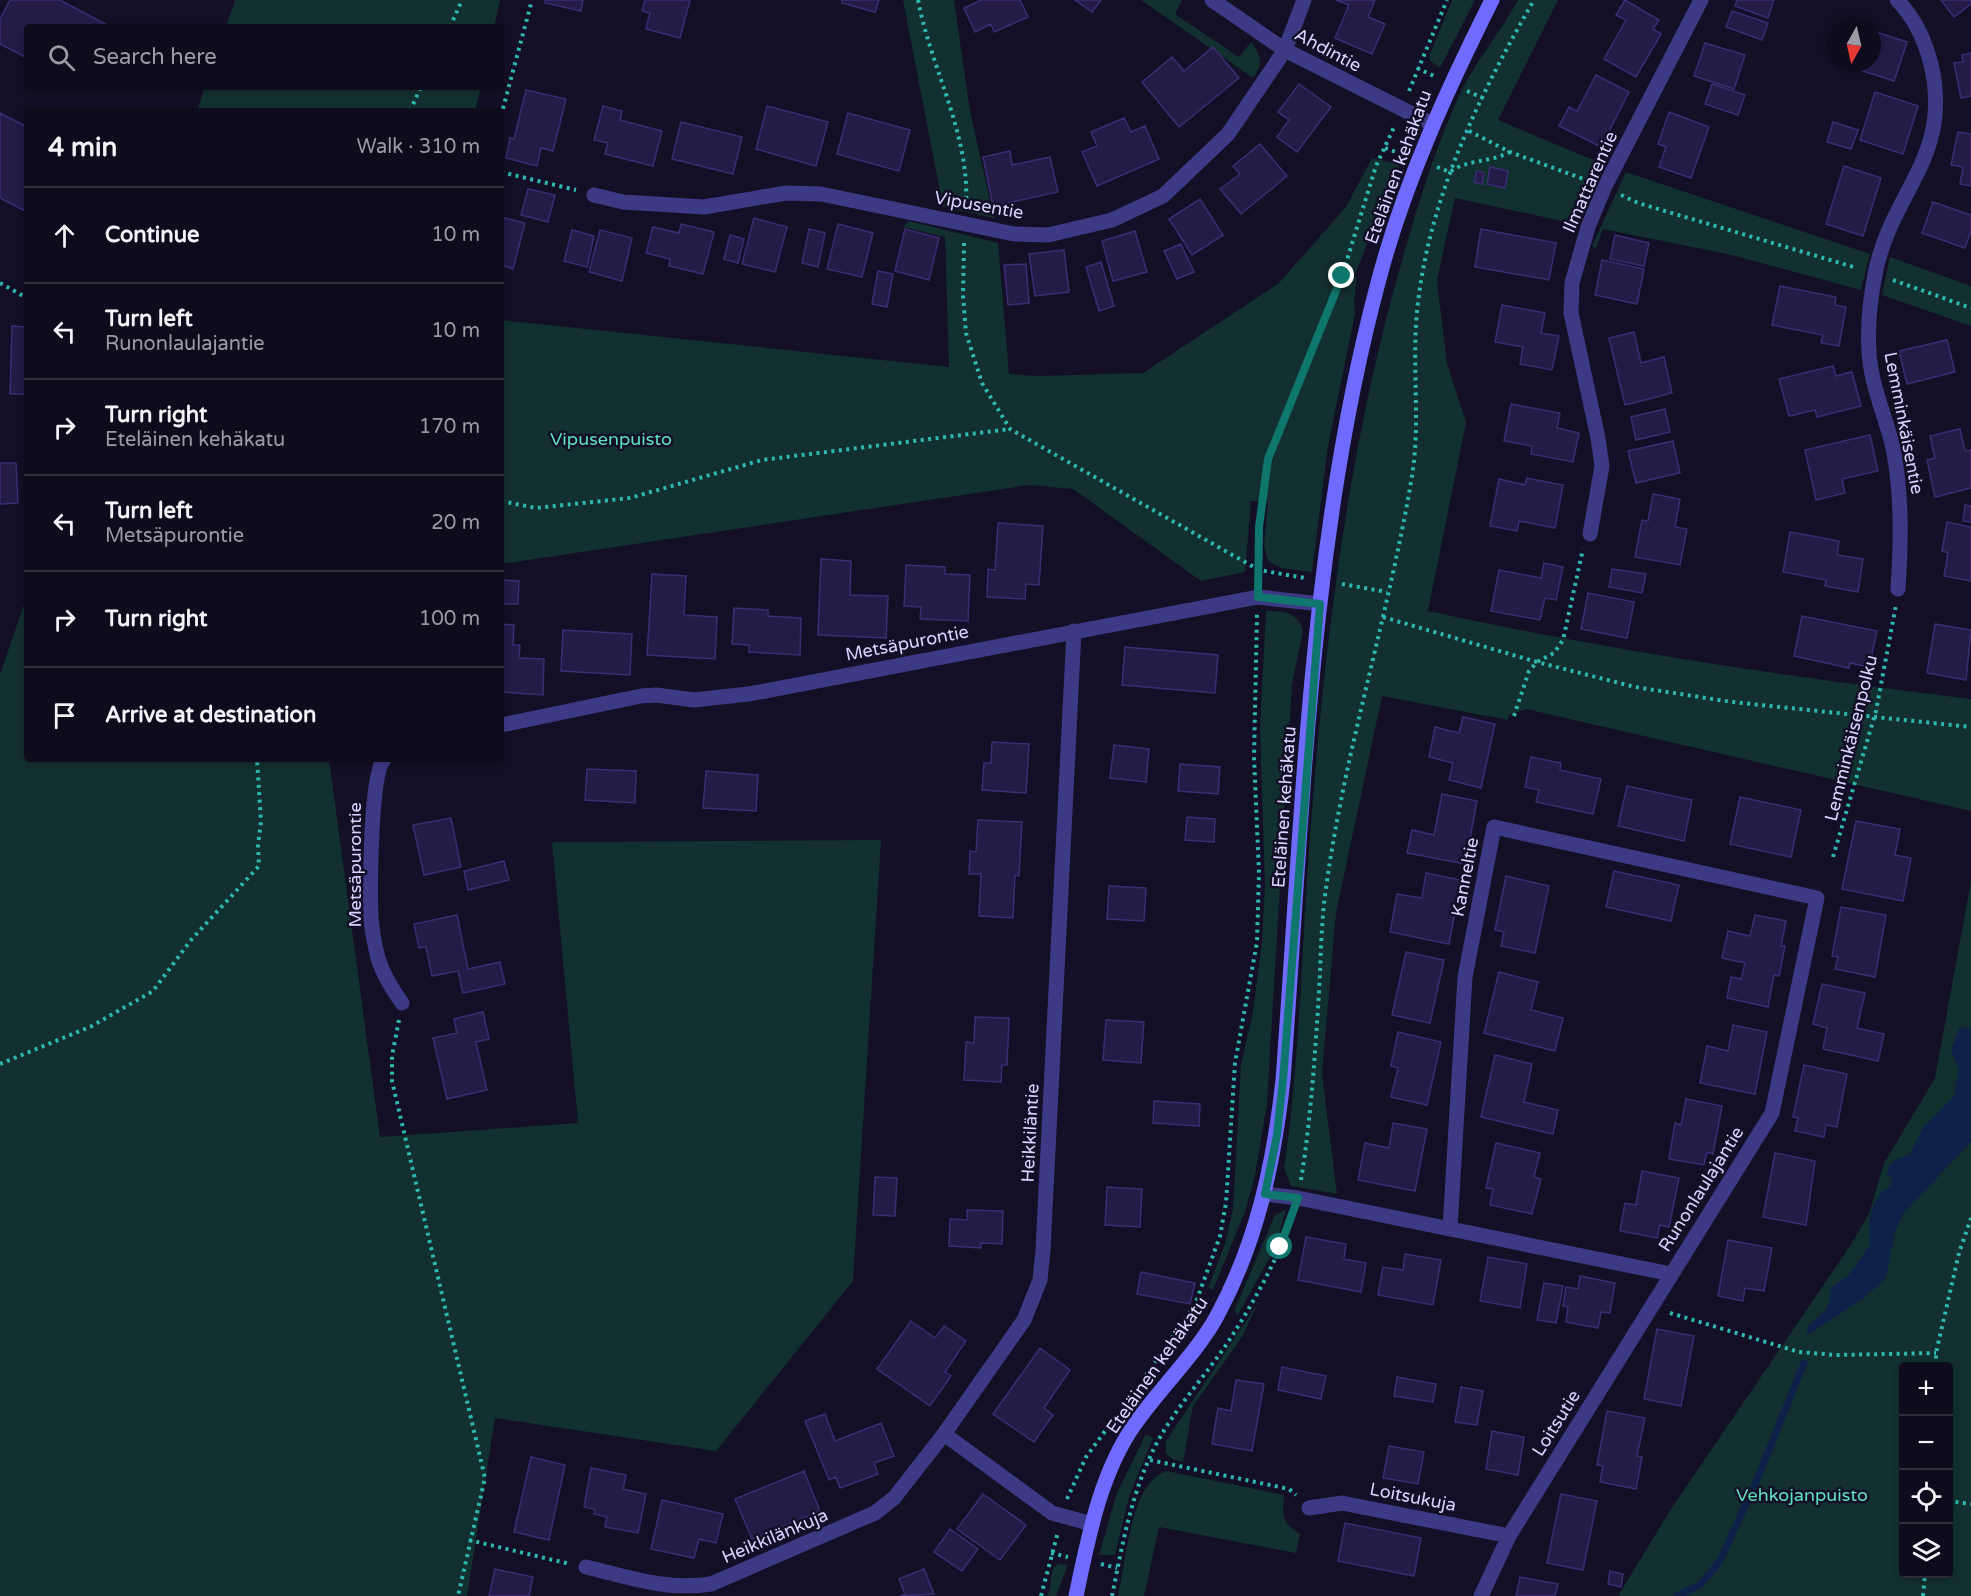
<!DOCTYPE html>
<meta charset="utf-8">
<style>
body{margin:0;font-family:"Varela Round",sans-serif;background:#1c1929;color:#f1f3f6}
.controls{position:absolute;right:18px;bottom:18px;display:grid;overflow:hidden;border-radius:6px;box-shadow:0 3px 9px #0003}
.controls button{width:54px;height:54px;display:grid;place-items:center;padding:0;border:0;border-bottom:2px solid #2e2b3b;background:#0e0b1c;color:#f1f3f6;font:30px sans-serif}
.compass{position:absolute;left:1827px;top:18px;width:54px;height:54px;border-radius:50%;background:#0e0b1c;box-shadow:0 3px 9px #0003;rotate:188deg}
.stop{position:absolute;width:18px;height:18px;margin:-14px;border:4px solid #0f766e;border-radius:50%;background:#fff}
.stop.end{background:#0f766e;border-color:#fff;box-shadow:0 2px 6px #0008}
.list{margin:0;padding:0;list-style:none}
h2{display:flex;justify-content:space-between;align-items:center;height:78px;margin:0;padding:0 24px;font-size:26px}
h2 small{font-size:20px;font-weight:400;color:#9b9ba3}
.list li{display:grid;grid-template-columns:39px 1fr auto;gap:18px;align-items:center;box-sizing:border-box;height:96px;padding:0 24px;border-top:2px solid #2e2b3b}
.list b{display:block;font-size:22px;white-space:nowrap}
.list p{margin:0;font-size:20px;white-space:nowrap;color:#9b9ba3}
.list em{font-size:20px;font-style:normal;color:#9b9ba3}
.icon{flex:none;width:33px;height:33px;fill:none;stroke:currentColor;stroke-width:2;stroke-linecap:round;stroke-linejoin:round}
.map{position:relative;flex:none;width:1971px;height:1596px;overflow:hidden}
.search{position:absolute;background:#0e0b1c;box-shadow:0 3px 9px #0003;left:24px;top:24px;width:480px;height:66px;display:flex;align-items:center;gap:15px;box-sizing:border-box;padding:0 21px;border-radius:6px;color:#9b9ba3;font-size:22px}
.panel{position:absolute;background:#0e0b1c;box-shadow:0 3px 9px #0003;left:24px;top:108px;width:480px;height:654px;border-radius:6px}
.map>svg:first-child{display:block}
.green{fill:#12302f;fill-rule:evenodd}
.water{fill:#0c2248}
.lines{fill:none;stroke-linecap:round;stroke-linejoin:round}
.stream{stroke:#0c2248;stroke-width:7}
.building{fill:#241b47;stroke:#3b2d73;stroke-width:1.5}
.path{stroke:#2fb8b0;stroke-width:4;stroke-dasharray:3 4.5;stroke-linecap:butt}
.street{stroke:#3d3a85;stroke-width:15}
.secondary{stroke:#6f6bff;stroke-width:15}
.route{stroke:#0f766e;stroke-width:8}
.labels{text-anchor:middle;stroke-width:5;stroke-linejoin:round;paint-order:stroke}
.street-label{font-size:18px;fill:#d9d4ff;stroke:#130f26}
.park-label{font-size:18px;fill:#5fe0c0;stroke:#130f26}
</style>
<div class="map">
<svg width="1971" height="1596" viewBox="0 0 1971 1596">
<rect width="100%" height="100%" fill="#130f26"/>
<path class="green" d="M235 0H500L494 27H226Z
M903 0H954L970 111 994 218 943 207Z
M1141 0H1182L1175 14 1239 57 1251 42C1261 56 1264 63 1253 78Z
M1452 0H1475L1440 68 1430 61V54Z
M1518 0H1558L1498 120 1605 165 1576 224 1455 198 1437 280 1447 364 1466 422 1428 611C1607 650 1788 677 1971 699V811L1526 709 1509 715 1508 720 1382 696 1336 913 1322 1073 1337 1194 1291 1186 1284 1168C1299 1067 1301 967 1308 866 1322 663 1345 460 1401 264 1417 208 1434 151 1458 98 1474 63 1500 33 1518 0Z
M205 87H481L475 111H197Z
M1372 158 1400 164 1354 276 1357 277 1354 302 1355 313 1328 446 1312 572 1281 568 1268 561 1264 546 1268 501H1251L1245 572 1201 581 1073 489 1029 485 501 564V320L949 367 945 237 903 227 909 221 998 243 1009 374 1036 376 1143 373 1279 283 1346 207Z
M1626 172 1870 254 1861 290 1732 255 1603 229 1596 248 1592 246Z
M1890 257 1971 286V326L1882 295Z
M27 596V759H329L380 1137 578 1123 552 842 881 840 853 1281 716 1451 495 1418 467 1596H0V674Z
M1266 611C1283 611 1298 612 1303 631L1292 684 1267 1104 1255 1175 1245 1212 1213 1290 1208 1288 1225 1244 1233 1209 1241 1065 1253 1012 1262 941 1265 885 1260 728Z
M1971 881V1596H1618L1671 1509 1850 1246 1869 1214 1884 1163 1935 1078ZM1904 1366H1948V1574H1904Z
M1286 1209 1276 1246 1238 1315 1234 1311 1275 1215Z
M1258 1303 1242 1337 1193 1406 1183 1462 1172 1459 1166 1453V1441Z
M1146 1434 1153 1438 1129 1497 1115 1555H1099L1117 1493Z
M1167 1471 1284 1495C1282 1514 1282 1524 1300 1534L1296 1553 1159 1527 1144 1596H1118C1126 1563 1130 1481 1167 1471Z
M1058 1564 1068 1565 1056 1596H1048L1053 1568Z"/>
<path class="water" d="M1960 1027 1971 1029V1142L1903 1214 1895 1232 1886 1278 1863 1299 1807 1335C1805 1321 1821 1318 1827 1308 1830 1303 1830 1294 1831 1288L1848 1276 1870 1245C1867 1228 1869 1207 1881 1193 1885 1188 1889 1189 1892 1184V1178L1886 1174C1893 1156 1895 1161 1910 1154L1922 1129 1954 1096 1959 1069 1951 1050Z"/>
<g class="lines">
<path class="stream" d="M1677 1596 1700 1585 1720 1561 1759 1475 1804 1363"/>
</g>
<path class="building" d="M10 0H60L111 27H27V58L0 44V19Z
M545 0H583L581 11 545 3Z
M645 0H690L680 38 646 29 650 13 642 11Z
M842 0H879L875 12 842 3Z
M981 0H1020L1028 17 994 32 991 24 975 32 964 8Z
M1075 0H1101L1092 12Z
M1336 0H1375L1368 17 1385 24 1372 54 1335 38 1349 5Z
M1625 0 1659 20 1653 29 1661 34 1636 77 1604 59 1626 20 1616 15Z
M1737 0H1774L1768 18 1735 6Z
M1941 0H1971V4L1954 17Z
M1732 11 1768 23 1762 40 1726 27Z
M1873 31 1907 42 1894 81 1860 70 1862 63H1872Z
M1705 43 1745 55 1734 89 1694 76Z
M1213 47 1239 78 1179 127 1142 82 1172 57 1184 71Z
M1971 53V96L1961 98 1954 63 1963 62 1962 55Z
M1596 75 1629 92 1601 147 1559 126 1569 107 1577 111Z
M1299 84 1331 107 1297 152 1277 137 1289 120 1278 112Z
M1712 84 1745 95 1738 115 1705 104Z
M526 90 566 99 553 151 541 148 537 166 506 158 510 138 514 139Z
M1875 92 1918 106 1903 154 1860 140Z
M603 106 622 111 620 120 662 131 653 166 605 154 608 143 594 140Z
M767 106 828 122 816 166 756 149Z
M1669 112 1709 127 1691 178 1659 167 1666 147 1658 144Z
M0 113 27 127V212L0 198Z
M848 113 910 130 899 171 837 154Z
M1124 118 1131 132 1145 126 1159 159 1097 186 1082 152 1097 146 1091 132Z
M681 122 742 137 733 174 672 159Z
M1833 122 1858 130 1851 149 1827 142Z
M1958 132 1971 134V186L1960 184 1963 167 1951 165Z
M1260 144 1287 176 1241 214 1220 189 1240 174 1233 166Z
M1010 151 1012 165 1050 157 1058 192 993 206 983 157Z
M1844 166 1881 178 1863 236 1826 224Z
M1490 167 1508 171 1505 188 1487 184Z
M1477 171 1484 173 1482 184 1474 182Z
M528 189 555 195 548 222 521 215Z
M1200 199 1223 235 1192 255 1169 219Z
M1933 202 1971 215V231L1965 248 1922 233Z
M501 217 525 223 513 269 501 265Z
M754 218 787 227 775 272 742 264Z
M681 224 714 232 703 274 669 266 670 259 646 253 653 227 679 233Z
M838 224 873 233 862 277 827 269Z
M809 229 825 233 818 267 802 263Z
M905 229 939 238 929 280 895 271Z
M1481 229 1556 243 1549 280 1475 267Z
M572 230 594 236 587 267 564 261Z
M600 230 632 238 622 281 589 272Z
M1135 231 1147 272 1113 281 1102 241Z
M730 235 744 239 738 263 724 259Z
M1615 235 1649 243 1644 266 1610 259Z
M1181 244 1194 272 1177 279 1164 251Z
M1064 250 1069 292 1035 296 1029 254Z
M1602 260 1644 269 1637 304 1595 295Z
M1101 262 1114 306 1099 311 1086 267Z
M1026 264 1029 303 1008 305 1004 265Z
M878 271 893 274 887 307 872 304Z
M1780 286 1836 297 1835 305 1846 307 1839 346 1821 343 1823 335 1772 325Z
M1502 305 1545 313 1541 333 1559 336 1552 370 1520 364 1523 347 1495 342Z
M12 326 27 327V394H10Z
M1634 332 1641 363 1664 357 1672 393 1625 405 1609 338Z
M1947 340 1955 372 1907 384 1899 351Z
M1833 366 1836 376 1852 372 1861 406 1817 417 1815 410 1789 416 1779 379Z
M1511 404 1560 413 1557 428 1579 433 1573 462 1531 454 1532 446 1504 441Z
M1665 409 1670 432 1636 440 1631 417Z
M1960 429 1965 451 1971 450V488L1935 497 1927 460 1935 458 1930 436Z
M1870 435 1878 471 1842 479 1845 493 1816 500 1805 450Z
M1673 441 1680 473 1636 483 1628 451Z
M0 463H16L18 503 0 504Z
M1527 478 1563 485 1555 528 1519 521 1517 531 1490 526 1499 479 1525 485Z
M1653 494 1680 499 1675 527 1687 529 1680 565 1635 557 1642 520 1648 521Z
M1965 505 1971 506V522L1963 521Z
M1947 522 1971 527V581L1944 576 1948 553 1942 551Z
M998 523 1043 526 1039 585 1026 584 1025 599 987 597 988 569 995 570Z
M1790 532 1839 541 1837 555 1863 559 1858 592 1825 586 1826 580 1783 572Z
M821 559 851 561 850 595 888 596 886 638 818 635Z
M1544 563 1563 567 1556 600 1545 598 1540 620 1491 611 1499 570 1541 578Z
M906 565 945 567V574L970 575 968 621 920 619 921 607 904 606Z
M1612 569 1646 574 1642 593 1609 587Z
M652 574 686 576 684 615 717 617 715 659 647 655Z
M501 580 519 581 518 604H501Z
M1588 593 1634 602 1627 638 1581 629Z
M734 608 768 610V616L801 618 800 655 749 652V645L732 644Z
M1802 616 1877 631 1869 667 1850 663 1849 668 1794 656Z
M501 624 514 625 513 645H520L519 658 544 659 543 695 501 692Z
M1935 624 1971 630 1966 680 1927 673Z
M563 630 632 634 630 675 561 671Z
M1125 647 1218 655 1215 693 1122 685Z
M1463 717 1495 724 1481 788 1449 780 1453 763 1429 757 1435 727 1459 733Z
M992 742 1029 744 1026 793 982 790 984 763H991Z
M1114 745 1149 749 1146 782 1110 778Z
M1531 757 1561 763 1560 770 1601 779 1593 814 1536 802 1539 790 1525 787Z
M1180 764 1220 767 1218 794 1178 791Z
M587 769 636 771 635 803 585 800Z
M706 771 758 775 756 811 703 808Z
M1627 786 1692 800 1684 841 1618 826Z
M1442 794 1477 801 1465 864 1407 853 1412 830 1434 835Z
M1740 797 1801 810 1791 857 1730 844Z
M1187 817 1215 819 1214 842 1185 840Z
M451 818 461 867 424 875 413 825Z
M978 820 1022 822 1019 876 1015 875 1013 918 979 916 981 874H969L970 851 976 852Z
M1856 821 1900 829 1895 855 1911 858 1903 901 1842 889Z
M504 861 509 880 468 890 464 871Z
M1614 871 1679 885 1671 921 1606 907Z
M1426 873 1461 880 1449 944 1390 932 1397 894 1422 898Z
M1506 876 1549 886 1535 953 1501 946 1504 932 1495 930Z
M1109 886 1146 888 1144 921 1107 919Z
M1841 907 1886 915 1875 977 1835 969 1838 957 1832 956Z
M457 915 468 969 500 962 505 984 463 993 458 971 432 976 426 947 419 948 414 924Z
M1755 915 1786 921 1781 946H1785L1779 976 1774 975 1768 1007 1727 998 1731 977 1741 979 1745 963 1722 958 1728 931 1750 936Z
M1406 952 1444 960 1430 1023 1392 1015Z
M1499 972 1538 982 1531 1010 1563 1018 1555 1051 1484 1033Z
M1822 984 1865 993 1857 1028 1884 1034 1878 1061 1823 1049 1827 1028 1813 1024Z
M483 1012 489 1039 476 1042 487 1090 447 1099 433 1038 457 1033 454 1019Z
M975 1017 1009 1018 1007 1065H1002L1001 1082 964 1080 966 1042 974 1043Z
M1106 1020 1144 1022 1141 1063 1103 1060Z
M1733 1025 1767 1032 1755 1094 1700 1083 1707 1046 1728 1051Z
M1398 1032 1441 1042 1427 1105 1391 1097 1398 1068 1391 1066Z
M1495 1055 1532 1064 1524 1102 1558 1110 1553 1134 1481 1117Z
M1804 1065 1847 1074 1837 1127 1826 1125 1824 1137 1795 1131 1798 1118 1793 1117Z
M1686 1099 1722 1106 1713 1154 1707 1152 1704 1165 1669 1159 1675 1123 1681 1125Z
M1154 1101 1200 1104 1199 1126 1153 1123Z
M1393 1123 1427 1129 1415 1191 1358 1180 1365 1143 1389 1148Z
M1496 1143 1540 1153 1534 1177 1541 1179 1532 1214 1490 1205 1493 1189 1486 1188Z
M1775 1153 1815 1161 1806 1225 1763 1217Z
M1642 1171 1679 1178 1669 1227 1660 1225 1657 1238 1620 1231 1625 1203 1636 1205Z
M875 1177 897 1178 895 1216 873 1215Z
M1107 1187 1142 1189 1140 1227 1105 1225Z
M967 1210 1003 1211 1002 1244 981 1243V1248L949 1246 950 1219 967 1220Z
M1306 1237 1346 1244 1344 1259 1366 1263 1361 1292 1298 1280Z
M1728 1240 1772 1248 1764 1291 1745 1288 1743 1301 1718 1296Z
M1405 1254 1441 1260 1433 1305 1378 1295 1383 1267 1403 1270Z
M1488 1257 1527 1264 1520 1308 1480 1301Z
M1141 1272 1195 1283 1190 1304 1137 1294Z
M1580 1276 1615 1283 1610 1313 1601 1312 1598 1328 1566 1322 1568 1307 1563 1306 1566 1287 1578 1289Z
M1544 1283 1563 1286 1556 1323 1537 1320Z
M911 1321 935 1338 944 1326 966 1341 945 1372 951 1376 930 1406 877 1369Z
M1657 1329 1694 1336 1681 1406 1644 1399Z
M1040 1348 1070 1370 1044 1408 1053 1415 1034 1442 993 1414Z
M1282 1367 1326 1376 1321 1399 1278 1390Z
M1397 1377 1436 1384 1433 1402 1394 1396Z
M1236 1380 1264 1384 1252 1451 1212 1444 1218 1408 1231 1411Z
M1461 1387 1483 1391 1477 1425 1455 1422Z
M1607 1411 1645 1418 1637 1456 1642 1457 1636 1489 1600 1482 1603 1466 1597 1465Z
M825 1414 835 1441 881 1423 894 1456 874 1463 878 1474 840 1488 836 1477 829 1480 805 1421Z
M1492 1431 1524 1437 1518 1475 1486 1469Z
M1389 1446 1424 1452 1418 1484 1383 1478Z
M531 1457 565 1465 549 1540 514 1532Z
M591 1468 626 1475 623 1489 646 1494 638 1533 605 1527 607 1517 594 1514 595 1509 584 1507Z
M804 1471 820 1511 752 1539 735 1499Z
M983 1494 1026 1525 1000 1560 957 1529Z
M1561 1494 1597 1501 1583 1570 1547 1563Z
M662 1500 723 1514 716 1543 699 1539 694 1558 651 1549Z
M1345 1523 1421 1538 1414 1576 1338 1561Z
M950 1529 978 1549 962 1571 934 1552Z
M495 1569 533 1577 529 1596H489Z
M924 1569 934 1594 900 1596 905 1594 899 1579Z
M1610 1571 1623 1574 1621 1587 1608 1584Z
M1520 1577 1558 1584 1555 1596H1516Z"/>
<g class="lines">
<path class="path" d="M918 0C931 69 970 134 966 205
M450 27 462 0
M1417 68 1436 77
M1409 91 1447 0
M1467 91 1483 98
M410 111 421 87
M501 116 532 0
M1469 131 1510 152 1589 181
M1385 148 1401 154
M1437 167 1450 172C1467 159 1489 163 1510 152
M501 172 576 190
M1621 195 1638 203 1857 268
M964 243 963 296 966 333 982 383 1010 429 1259 570 1305 578
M1893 280 1971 308
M0 283 27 298
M501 501 536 508 630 498 762 460 1010 429
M1259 580V527L1268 459 1342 276 1376 166 1395 125
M1342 584 1387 592
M1383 617 1537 662 1635 687 1732 702 1971 727
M1514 716 1529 671 1537 662 1554 653 1563 640 1583 549
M1833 857 1876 711 1896 605
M399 1020 392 1056V1081L485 1478 458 1596
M0 1064 92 1026 153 991 191 940 259 866 258 845 261 822 257 759
M1301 1180C1311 1118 1315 1055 1319 992 1321 957 1321 923 1326 888 1345 749 1389 615 1412 476 1420 427 1413 374 1416 324 1424 208 1477 99 1534 0
M1670 1313 1799 1352 1836 1355 1936 1353
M1936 1366V1353L1959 1253 1971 1218
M1146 1375 1195 1305 1220 1236 1226 1203 1235 1063 1257 942 1259 873 1254 757 1257 614
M1150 1460 1289 1489 1296 1495
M1067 1499 1086 1457 1108 1427
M1948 1501 1971 1504
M469 1540 570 1564
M1051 1553 1068 1557
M1101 1564 1117 1568
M1041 1596 1058 1532
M1112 1596C1123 1542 1132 1488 1159 1439 1178 1405 1206 1375 1228 1342 1253 1304 1277 1260 1293 1217
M1923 1596 1925 1574"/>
<path class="street" d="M1212 0 1285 50 1432 124
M1897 0C1914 17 1925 41 1931 64 1953 158 1891 191 1875 274 1869 306 1865 341 1872 374 1877 401 1889 426 1894 453 1902 499 1901 543 1898 589
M594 195 623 202 704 207 786 193 821 194 1014 234 1048 235 1112 220 1163 196 1228 134 1285 50 1304 0
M1590 534 1602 466 1598 438 1571 313 1572 283 1588 227 1605 186 1701 0
M501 725 641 696 656 695 694 700 749 694 1258 597 1320 604
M384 759C370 775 370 892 371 918 372 931 375 946 378 958 383 975 392 989 402 1003
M1265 1194 1298 1198 1671 1274
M1450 1228 1465 977 1494 827 1817 898 1772 1113 1509 1536 1481 1596
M944 1434 1052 1513 1092 1524
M1309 1508 1342 1503 1509 1536
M586 1567C628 1577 667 1591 711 1584L875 1513 894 1498 944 1434 1024 1320 1040 1280 1043 1250 1074 631"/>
<path class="secondary" d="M1076 1596C1088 1539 1100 1473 1135 1424 1159 1389 1197 1353 1217 1316 1257 1242 1274 1163 1283 1080 1303 813 1309 539 1379 279 1405 181 1447 90 1492 0"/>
</g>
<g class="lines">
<path class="route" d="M1280 1247 1298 1198 1265 1194 1277 1135 1283 1080 1320 604 1258 597 1259 527 1268 459 1342 276"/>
</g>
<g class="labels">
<g class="street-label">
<text transform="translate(1328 50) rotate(28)" y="6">Ahdintie</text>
<text transform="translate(1398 167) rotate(-70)" y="6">Eteläinen kehäkatu</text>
<text transform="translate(1590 182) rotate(-66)" y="6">Ilmattarentie</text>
<text transform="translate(979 205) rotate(10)" y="6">Vipusentie</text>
<text transform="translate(1904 423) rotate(79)" y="6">Lemminkäisentie</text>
<text transform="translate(907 643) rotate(-11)" y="6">Metsäpurontie</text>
<text transform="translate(1851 738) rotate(-76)" y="6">Lemminkäisenpolku</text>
<text transform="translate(1284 807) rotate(-86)" y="6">Eteläinen kehäkatu</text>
<text transform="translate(355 865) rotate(-90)" y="6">Metsäpurontie</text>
<text transform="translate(1465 877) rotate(-79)" y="6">Kanneltie</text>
<text transform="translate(1030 1133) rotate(-87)" y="6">Heikkiläntie</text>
<text transform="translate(1701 1189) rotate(-58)" y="6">Runonlaulajantie</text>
<text transform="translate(1157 1365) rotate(-55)" y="6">Eteläinen kehäkatu</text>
<text transform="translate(1556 1423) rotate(-58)" y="6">Loitsutie</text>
<text transform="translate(1413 1497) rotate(11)" y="6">Loitsukuja</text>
<text transform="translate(775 1536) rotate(-23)" y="6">Heikkilänkuja</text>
</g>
<g class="park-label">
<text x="611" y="445">Vipusenpuisto</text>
<text x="1802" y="1501">Vehkojanpuisto</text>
</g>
</g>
</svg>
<div class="controls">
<button>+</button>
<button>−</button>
<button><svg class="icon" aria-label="locate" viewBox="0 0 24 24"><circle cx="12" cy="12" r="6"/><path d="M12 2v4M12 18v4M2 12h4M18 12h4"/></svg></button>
<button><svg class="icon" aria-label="layers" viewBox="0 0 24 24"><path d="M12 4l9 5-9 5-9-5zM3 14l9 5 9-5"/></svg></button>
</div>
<svg class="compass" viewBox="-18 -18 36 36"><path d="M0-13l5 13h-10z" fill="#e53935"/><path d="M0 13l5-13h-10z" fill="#9b9ba3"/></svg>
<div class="stop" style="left:1280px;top:1247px"></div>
<div class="stop end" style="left:1342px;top:276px"></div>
<div class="search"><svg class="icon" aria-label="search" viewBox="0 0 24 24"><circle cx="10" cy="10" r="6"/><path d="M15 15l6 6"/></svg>Search here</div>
<section class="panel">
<h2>4 min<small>Walk · 310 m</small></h2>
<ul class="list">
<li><svg class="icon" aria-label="ahead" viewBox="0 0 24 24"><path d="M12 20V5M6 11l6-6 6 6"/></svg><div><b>Continue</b></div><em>10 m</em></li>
<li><svg class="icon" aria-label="left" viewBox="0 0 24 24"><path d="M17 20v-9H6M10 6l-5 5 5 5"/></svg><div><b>Turn left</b><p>Runonlaulajantie</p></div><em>10 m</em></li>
<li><svg class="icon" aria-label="right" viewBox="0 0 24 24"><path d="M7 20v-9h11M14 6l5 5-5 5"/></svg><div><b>Turn right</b><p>Eteläinen kehäkatu</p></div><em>170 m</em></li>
<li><svg class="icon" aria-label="left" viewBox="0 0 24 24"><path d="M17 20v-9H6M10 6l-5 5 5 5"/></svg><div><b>Turn left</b><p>Metsäpurontie</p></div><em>20 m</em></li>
<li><svg class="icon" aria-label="right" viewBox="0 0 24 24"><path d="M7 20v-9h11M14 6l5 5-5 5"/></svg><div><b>Turn right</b></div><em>100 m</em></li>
<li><svg class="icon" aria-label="arrive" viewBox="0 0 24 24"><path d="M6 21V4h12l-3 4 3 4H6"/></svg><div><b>Arrive at destination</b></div></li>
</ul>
</section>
</div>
